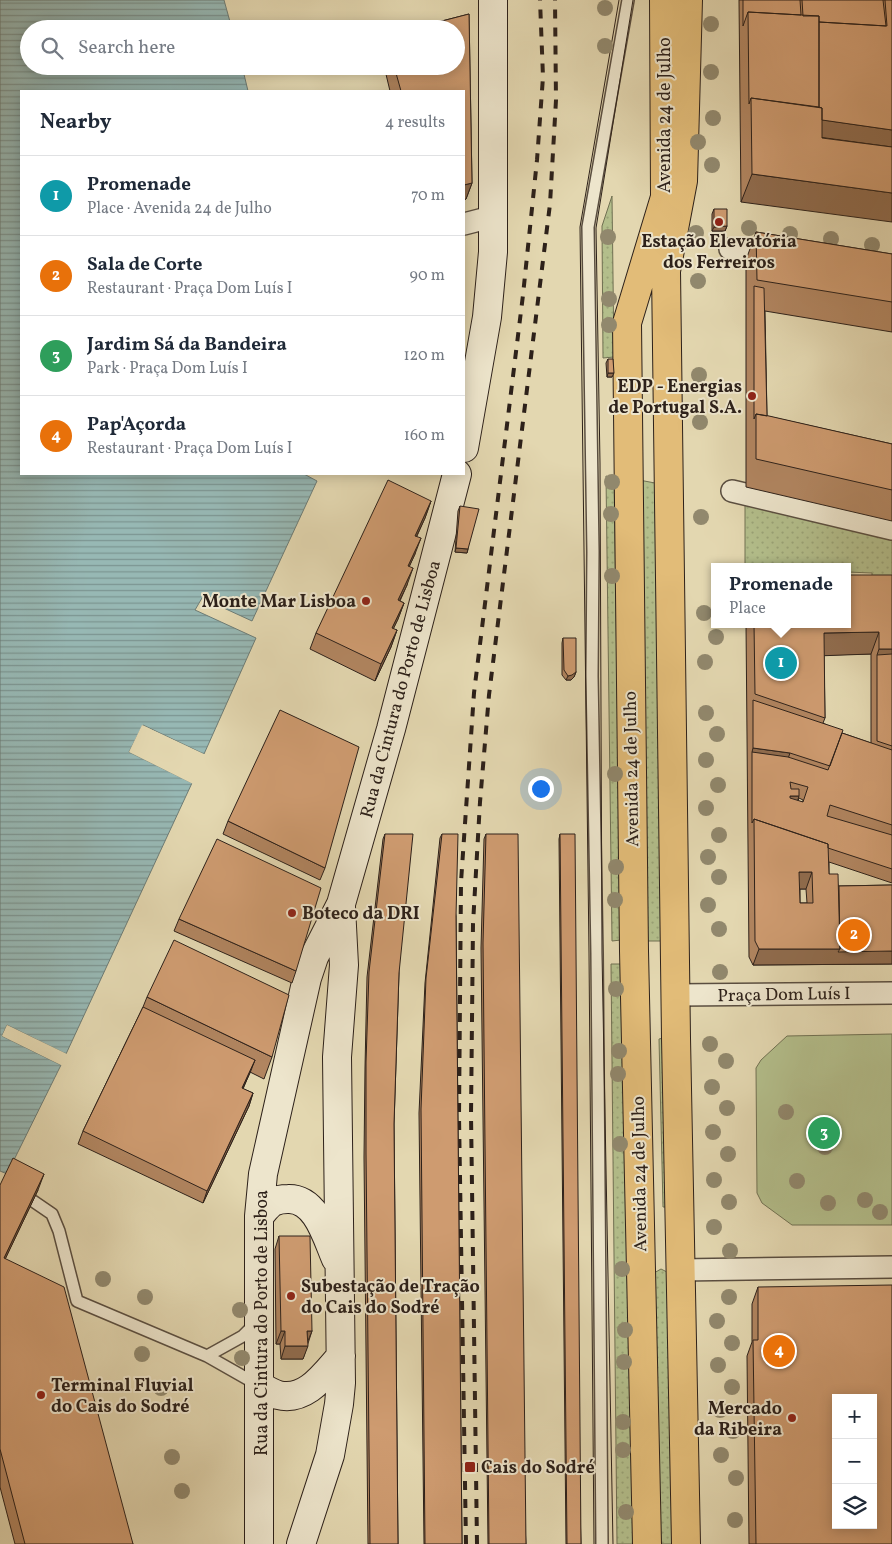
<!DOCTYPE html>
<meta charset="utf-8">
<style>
body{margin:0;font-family:Vollkorn,serif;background:#f6f6f7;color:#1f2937}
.controls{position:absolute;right:15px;bottom:15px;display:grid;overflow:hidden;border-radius:0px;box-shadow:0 2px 12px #0003}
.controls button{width:45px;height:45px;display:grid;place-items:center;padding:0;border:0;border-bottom:1px solid #e0e1e3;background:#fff;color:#1f2937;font:25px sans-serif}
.you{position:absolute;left:540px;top:788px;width:18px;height:18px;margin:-12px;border:4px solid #fff;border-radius:50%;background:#1a73e8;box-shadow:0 0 0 8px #1a73e833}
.badge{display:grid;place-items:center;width:32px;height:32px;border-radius:50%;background:#ea580c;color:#fff;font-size:16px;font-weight:700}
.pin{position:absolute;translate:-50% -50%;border:2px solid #fff;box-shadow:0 1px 5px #0006}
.popup{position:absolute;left:711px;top:563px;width:140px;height:65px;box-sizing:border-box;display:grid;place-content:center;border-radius:0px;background:#fff;filter:drop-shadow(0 1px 4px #0005);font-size:16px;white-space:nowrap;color:#747a83}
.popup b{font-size:19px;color:#1f2937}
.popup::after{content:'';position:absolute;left:50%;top:100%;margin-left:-10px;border:10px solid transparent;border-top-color:#fff}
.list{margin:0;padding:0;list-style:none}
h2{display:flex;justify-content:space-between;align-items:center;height:65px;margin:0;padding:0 20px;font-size:21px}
h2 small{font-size:16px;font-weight:400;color:#747a83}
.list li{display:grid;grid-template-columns:32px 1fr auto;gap:15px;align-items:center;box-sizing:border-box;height:80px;padding:0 20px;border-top:1px solid #e0e1e3}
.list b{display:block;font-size:19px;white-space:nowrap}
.list p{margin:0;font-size:16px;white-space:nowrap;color:#747a83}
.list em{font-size:16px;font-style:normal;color:#747a83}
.icon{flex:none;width:28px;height:28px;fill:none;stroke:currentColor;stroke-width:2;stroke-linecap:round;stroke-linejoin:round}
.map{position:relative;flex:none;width:892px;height:1544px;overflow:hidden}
.search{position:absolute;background:#fff;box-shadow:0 2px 12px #0003;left:20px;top:20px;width:445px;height:55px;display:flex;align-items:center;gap:12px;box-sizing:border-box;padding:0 18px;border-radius:28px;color:#747a83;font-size:19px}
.panel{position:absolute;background:#fff;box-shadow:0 2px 12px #0003;left:20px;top:90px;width:445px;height:385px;border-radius:0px}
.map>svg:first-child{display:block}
.grass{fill:url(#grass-dots);stroke:#707052}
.park{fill:#b3be8b;stroke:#707052}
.water{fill:url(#water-rules);stroke:#6d7c76}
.pier{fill:#e3d7b0}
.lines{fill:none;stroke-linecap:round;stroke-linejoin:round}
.lane-casing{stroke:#5a4e40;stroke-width:14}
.street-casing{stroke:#5a4e40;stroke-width:24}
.secondary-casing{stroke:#2d211a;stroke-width:30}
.primary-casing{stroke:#2d211a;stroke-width:30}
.lane{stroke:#ede5cc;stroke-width:11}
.street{stroke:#ede5cc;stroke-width:21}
.secondary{stroke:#ede5cc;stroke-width:28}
.primary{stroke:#e2bc78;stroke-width:28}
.tram{stroke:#2d211a;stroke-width:1}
.rail{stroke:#2d211a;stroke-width:4;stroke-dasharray:9 9;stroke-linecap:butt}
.tree{fill:#91886d}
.wall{fill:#b18560;stroke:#2d211a;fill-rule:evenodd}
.shaded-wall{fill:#906c4e;stroke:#2d211a}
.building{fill:#ce9b70;stroke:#2d211a;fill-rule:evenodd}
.poi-dot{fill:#8f2418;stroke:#ede5cc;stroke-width:2}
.labels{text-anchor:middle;stroke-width:4;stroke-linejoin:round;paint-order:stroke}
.street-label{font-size:18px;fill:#2d211a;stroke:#ede5cc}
.poi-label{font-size:18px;font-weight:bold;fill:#2d211a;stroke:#ede5cc;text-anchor:start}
</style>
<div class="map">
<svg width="892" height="1544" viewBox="0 0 892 1544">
<defs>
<pattern id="grass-dots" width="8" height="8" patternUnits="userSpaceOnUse" patternTransform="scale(1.25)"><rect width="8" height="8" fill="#b3be8b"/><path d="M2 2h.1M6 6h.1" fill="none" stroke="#9aa377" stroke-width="1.8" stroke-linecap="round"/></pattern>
<pattern id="water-rules" width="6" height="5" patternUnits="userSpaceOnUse" patternTransform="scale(1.25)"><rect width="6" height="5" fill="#97b8b4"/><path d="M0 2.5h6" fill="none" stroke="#7c9592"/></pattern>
</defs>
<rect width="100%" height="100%" fill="#e3d7b0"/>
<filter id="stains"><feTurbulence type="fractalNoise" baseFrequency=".004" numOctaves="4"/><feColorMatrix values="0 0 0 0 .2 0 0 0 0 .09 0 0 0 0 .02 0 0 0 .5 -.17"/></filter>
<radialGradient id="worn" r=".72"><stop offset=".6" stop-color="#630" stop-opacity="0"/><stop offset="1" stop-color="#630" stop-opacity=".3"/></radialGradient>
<path class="grass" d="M612 196 614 357 603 358 602 226Z
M606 476 614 478 621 940 612 941Z
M639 480 655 483 661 941H645Z
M745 503 892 536V594H872V573L847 572V567H745Z
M611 964H622L636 1544H617Z
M663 1038 667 1207H663L659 1039Z
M661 1269 667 1272 674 1544H658L654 1273Z"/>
<path class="park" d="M892 1034V1225H792L762 1203 757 1193 756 1068 761 1060 787 1036Z"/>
<path class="water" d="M0 0H224L232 29H29V66H242L248 91H21V474H304L317 481 252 621 202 598 195 610 256 638 204 754 143 725 129 752 192 783 66 1054 7 1025 2 1036 61 1065 7 1174 0 1171Z"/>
<path class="pier" d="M142 725 206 755 203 756 144 728 133 751 194 781 195 785 129 752Z
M7 1025 69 1055 65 1057 8 1029 7 1032 5 1035 62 1063 63 1066 2 1036Z"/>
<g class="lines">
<defs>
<path id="lane" d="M33 1201 52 1214 59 1231 77 1301 207 1356 258 1385
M207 1356 243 1336 256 1323
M602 1544 597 953 592 676 593 552 588 227 628 0"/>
<path id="street" d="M464 224 495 216
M730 249 778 257
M732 491 892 529
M676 995 892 993
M680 1270 892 1267"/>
<path id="secondary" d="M464 448 487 317 493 252V0
M259 1216C263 1212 268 1205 273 1202 277 1200 283 1199 288 1199 317 1198 327 1239 336 1259
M260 1386C265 1389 272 1393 278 1395 306 1402 324 1375 341 1356
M259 1544V1216L263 1174 307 978 314 957 341 904 391 729 457 474
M301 1544 330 1455 339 1404 341 1383 337 1057 344 965 341 907"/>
<path id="primary" d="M647 1544 634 951 627 323 665 197 664 0
M686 1544 676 1038 666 271 683 181 688 0"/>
</defs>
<use href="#lane" class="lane-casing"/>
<use href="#street" class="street-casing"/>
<use href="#secondary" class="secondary-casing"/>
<use href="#primary" class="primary-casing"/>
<use href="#lane" class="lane"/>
<use href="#street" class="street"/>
<use href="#secondary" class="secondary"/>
<use href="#primary" class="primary"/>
<path class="tram" d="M594 1544 589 953 580 227 619 0
M613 1544 602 953 600 463 596 228 633 0"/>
<path class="rail" d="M466 1544 459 1116 461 882 474 693 523 295 537 160 543 77 540 0
M477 1544 471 1115 473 924 480 802 489 695 550 204 556 100 555 0"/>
</g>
<g class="tree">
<circle cx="605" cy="8" r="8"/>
<circle cx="711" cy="24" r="8"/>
<circle cx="605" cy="46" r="8"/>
<circle cx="711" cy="72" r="8"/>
<circle cx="713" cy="118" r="8"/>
<circle cx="698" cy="142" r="8"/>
<circle cx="712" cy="165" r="8"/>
<circle cx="749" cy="228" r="8"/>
<circle cx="696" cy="233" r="8"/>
<circle cx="790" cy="234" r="8"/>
<circle cx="608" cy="237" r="8"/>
<circle cx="831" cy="239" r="8"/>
<circle cx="872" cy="245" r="8"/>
<circle cx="698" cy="281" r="8"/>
<circle cx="609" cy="299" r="8"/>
<circle cx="609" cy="325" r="8"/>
<circle cx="699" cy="375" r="8"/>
<circle cx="700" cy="422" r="8"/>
<circle cx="612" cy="482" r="8"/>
<circle cx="611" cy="514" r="8"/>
<circle cx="701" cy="517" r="8"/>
<circle cx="612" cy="576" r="8"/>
<circle cx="704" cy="613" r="8"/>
<circle cx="716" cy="637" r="8"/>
<circle cx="705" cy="662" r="8"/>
<circle cx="706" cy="713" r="8"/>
<circle cx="717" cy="734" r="8"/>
<circle cx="706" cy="760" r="8"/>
<circle cx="615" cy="774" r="8"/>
<circle cx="718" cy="785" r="8"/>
<circle cx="706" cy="808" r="8"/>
<circle cx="719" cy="835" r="8"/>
<circle cx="708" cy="857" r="8"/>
<circle cx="616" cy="867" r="8"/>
<circle cx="719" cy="877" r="8"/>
<circle cx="615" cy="900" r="8"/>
<circle cx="708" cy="905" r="8"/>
<circle cx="719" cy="929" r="8"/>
<circle cx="720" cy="972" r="8"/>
<circle cx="616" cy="989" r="8"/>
<circle cx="710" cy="1044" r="8"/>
<circle cx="619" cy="1051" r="8"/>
<circle cx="726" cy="1061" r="8"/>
<circle cx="618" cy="1074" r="8"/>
<circle cx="712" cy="1087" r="8"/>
<circle cx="727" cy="1108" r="8"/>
<circle cx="786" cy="1112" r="8"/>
<circle cx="713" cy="1132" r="8"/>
<circle cx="620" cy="1144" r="8"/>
<circle cx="825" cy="1147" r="8"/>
<circle cx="728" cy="1154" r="8"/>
<circle cx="714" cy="1180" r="8"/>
<circle cx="797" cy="1181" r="8"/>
<circle cx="865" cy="1200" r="8"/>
<circle cx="729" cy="1202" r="8"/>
<circle cx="828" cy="1203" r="8"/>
<circle cx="880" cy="1212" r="8"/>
<circle cx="714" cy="1227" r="8"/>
<circle cx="730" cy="1251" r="8"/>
<circle cx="622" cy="1269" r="8"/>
<circle cx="103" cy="1279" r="8"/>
<circle cx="145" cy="1297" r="8"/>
<circle cx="729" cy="1297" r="8"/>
<circle cx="240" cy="1310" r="8"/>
<circle cx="717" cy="1321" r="8"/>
<circle cx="625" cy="1330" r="8"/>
<circle cx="732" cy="1343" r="8"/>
<circle cx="142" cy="1354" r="8"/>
<circle cx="242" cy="1358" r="8"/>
<circle cx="624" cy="1362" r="8"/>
<circle cx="718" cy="1365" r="8"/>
<circle cx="732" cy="1387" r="8"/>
<circle cx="161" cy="1388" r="8"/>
<circle cx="720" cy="1410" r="8"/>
<circle cx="623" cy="1422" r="8"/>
<circle cx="733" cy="1431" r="8"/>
<circle cx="623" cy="1450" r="8"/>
<circle cx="721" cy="1455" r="8"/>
<circle cx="172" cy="1457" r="8"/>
<circle cx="736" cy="1478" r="8"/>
<circle cx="182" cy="1491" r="8"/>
<circle cx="626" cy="1512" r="8"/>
<circle cx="735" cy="1520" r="8"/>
</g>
<path class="wall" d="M739 0H892V147L822 137 741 202Z
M469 14 472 183 466 199 464 200V91H390L384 66H456V29H411Z
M714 209 727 226 725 231H712V214Z
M756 232 892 254V332L765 311 767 416 892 444V521L746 487V260Z
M608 359 612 377H607L606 363Z
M431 501 425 518 417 536 415 554 409 567 407 585 400 601 404 603 398 619 393 629 397 630 391 647 375 681 310 649 316 633Z
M460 506 468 549 467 553 455 552 458 511Z
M892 575V883L829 862V874L839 886 892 885V964L753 965 749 957 746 624H847ZM871 654V743L842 733 823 723 825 718 824 655ZM799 798 803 800V802L798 801ZM800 889H806L807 903H800Z
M563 638 576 672 574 677 571 680H566L562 675V643Z
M228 821 325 868 320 880 223 834Z
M385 834 399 973 394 1124 398 1544H368L364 1157 365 1067 367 977 383 839Z
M442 834 456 916 462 1544H424L419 1113 425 983 440 838Z
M486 834 526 1544H488L481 948 484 839Z
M560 834 581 1544H566L559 839Z
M179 919 296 971 292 983 174 931Z
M147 997 272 1057 264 1079 250 1072 243 1089 253 1093 249 1106 203 1203 78 1144 83 1131 143 1007Z
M0 1185 38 1190 5 1259 133 1544H15L0 1487Z
M279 1236 312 1331 303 1359H281L280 1344H276L275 1249Z
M758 1287 892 1544H749L747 1356 752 1342V1304Z"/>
<path class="shaded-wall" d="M817 119 892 130V147L811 136Z
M752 174 892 193V222L741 202Z
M472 183 466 199 464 200V185Z
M727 226 725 231H712L714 227Z
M608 373H614L612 377H607Z
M431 501 425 518 409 552 415 536Z
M421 538 415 554 402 582 408 566Z
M456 548 468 549 467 553 455 552Z
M413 568 407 585 392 616 398 600Z
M404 603 398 619 386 644 392 628Z
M397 630 391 647 375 681 381 664Z
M879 632 871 654 816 656 824 633Z
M879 649H892V670L877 655Z
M576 672 574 677 571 680H566L568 676Z
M753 748 790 753 784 770 752 752Z
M790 796H799L795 809H786Z
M799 872H812L806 889H794Z
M759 949H840L892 951V964L753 965Z
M255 1060 250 1073 237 1101 242 1088Z
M253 1093 249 1106 203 1203 207 1191Z
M44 1174 38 1190 0 1270 4 1258Z
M281 1331H285L280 1344H276Z
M307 1331H312L307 1343Z
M285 1346H308L303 1359H281Z"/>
<path class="building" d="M743 0H800L801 15 748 12 743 26Z
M802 0H883L886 26 819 22V16H803Z
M885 0H892V130L822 120V108L819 107V22L887 26Z
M748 12 819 16V107L751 98 749 104Z
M469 14 472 183 464 185V91H401L394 66H456V29H411Z
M751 98 822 108V138L892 147V193L752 174Z
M714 209H727V226L714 227Z
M756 232 892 254V302L757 280Z
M754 286 764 288 767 416 756 414 754 419Z
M608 359H613L614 373H608Z
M756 414 769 416 892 444V490L756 459Z
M388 480 431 501 415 536 421 538 408 566 413 568 398 600 404 603 392 628 397 630 381 664 316 633Z
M460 506 479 509 468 549 456 548Z
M847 575H892V649H879V632L824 633 825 718 755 694 754 624H847Z
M563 638H576V672L572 675 568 676 564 670Z
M892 654V746L877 741V655Z
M753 700 843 730 830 766 790 753 753 748Z
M280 710 359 747 325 868 228 821Z
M842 733 892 750V825L830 805 827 816 892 835V869L828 848V844L754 819 752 823V752L788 757 828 770ZM790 782 808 787 803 802 790 798V796H799V789H791Z
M754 819 828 844 829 874H838L840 949H759L755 941ZM799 872H812L813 903H800Z
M385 834H413L399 973 394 1124 398 1544H370L366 1153V1062L369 972Z
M442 834H458L456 916 462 1544H425L421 1109 426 978Z
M486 834H518L526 1544H489L483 943Z
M560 834H575L581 1544H567Z
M217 839 321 888 296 971 179 919Z
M892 885V951L838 952 840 949 839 886Z
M174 940 289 995 272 1057 147 997Z
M143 1007 255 1060 242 1088 253 1093 207 1191 83 1131Z
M13 1158 44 1174 4 1258 64 1287 133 1544H25L0 1449V1185Z
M279 1236H310L312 1331H307L308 1346H285V1331H281Z
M892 1285V1544H756L753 1340H758V1287ZM836 1398H873V1525H836Z"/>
<g class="poi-dot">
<circle cx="719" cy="222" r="5"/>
<circle cx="752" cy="396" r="5"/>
<circle cx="366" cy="601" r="5"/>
<circle cx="292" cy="913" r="5"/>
<circle cx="291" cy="1296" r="5"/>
<circle cx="41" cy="1395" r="5"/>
<circle cx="792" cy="1418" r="5"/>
<rect x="464" y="1461" width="12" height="12" rx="2.5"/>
</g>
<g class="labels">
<g class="street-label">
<text transform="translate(664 115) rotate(-90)" y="6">Avenida 24 de Julho</text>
<text transform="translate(400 689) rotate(-75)" y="6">Rua da Cintura do Porto de Lisboa</text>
<text transform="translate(631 769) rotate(-91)" y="6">Avenida 24 de Julho</text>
<text transform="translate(784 994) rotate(-1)" y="6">Praça Dom Luís I</text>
<text transform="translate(639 1174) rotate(-91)" y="6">Avenida 24 de Julho</text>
<text transform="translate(261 1323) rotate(-90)" y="6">Rua da Cintura do Porto de Lisboa</text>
</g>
<g class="poi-label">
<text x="719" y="247" text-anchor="middle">Estação Elevatória<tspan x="719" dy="21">dos Ferreiros</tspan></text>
<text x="742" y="392" text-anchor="end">EDP - Energias<tspan x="742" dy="21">de Portugal S.A.</tspan></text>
<text x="356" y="607" text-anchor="end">Monte Mar Lisboa</text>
<text x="302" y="919">Boteco da DRI</text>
<text x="301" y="1292">Subestação de Tração<tspan x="301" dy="21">do Cais do Sodré</tspan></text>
<text x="51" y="1391">Terminal Fluvial<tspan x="51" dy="21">do Cais do Sodré</tspan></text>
<text x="782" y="1414" text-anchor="end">Mercado<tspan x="782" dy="21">da Ribeira</tspan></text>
<text x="481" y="1473">Cais do Sodré</text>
</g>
</g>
<rect width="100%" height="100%" filter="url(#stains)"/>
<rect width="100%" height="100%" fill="url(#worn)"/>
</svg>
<div class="controls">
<button>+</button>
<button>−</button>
<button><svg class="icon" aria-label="layers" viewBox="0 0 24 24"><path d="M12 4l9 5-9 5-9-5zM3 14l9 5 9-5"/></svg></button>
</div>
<div class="you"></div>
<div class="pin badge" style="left:781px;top:663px;background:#0f9aa8">1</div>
<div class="popup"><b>Promenade</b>Place</div>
<div class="pin badge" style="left:854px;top:935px;background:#e8710a">2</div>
<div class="pin badge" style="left:824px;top:1133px;background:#2e9e5b">3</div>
<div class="pin badge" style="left:779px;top:1351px;background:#e8710a">4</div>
<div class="search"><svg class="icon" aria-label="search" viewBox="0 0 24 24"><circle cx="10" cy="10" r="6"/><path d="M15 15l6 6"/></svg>Search here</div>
<section class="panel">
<h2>Nearby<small>4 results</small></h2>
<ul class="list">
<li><span class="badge" style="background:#0f9aa8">1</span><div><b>Promenade</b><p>Place · Avenida 24 de Julho</p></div><em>70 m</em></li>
<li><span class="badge" style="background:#e8710a">2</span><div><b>Sala de Corte</b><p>Restaurant · Praça Dom Luís I</p></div><em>90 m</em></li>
<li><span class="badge" style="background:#2e9e5b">3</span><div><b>Jardim Sá da Bandeira</b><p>Park · Praça Dom Luís I</p></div><em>120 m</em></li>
<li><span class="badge" style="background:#e8710a">4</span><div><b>Pap'Açorda</b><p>Restaurant · Praça Dom Luís I</p></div><em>160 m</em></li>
</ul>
</section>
</div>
